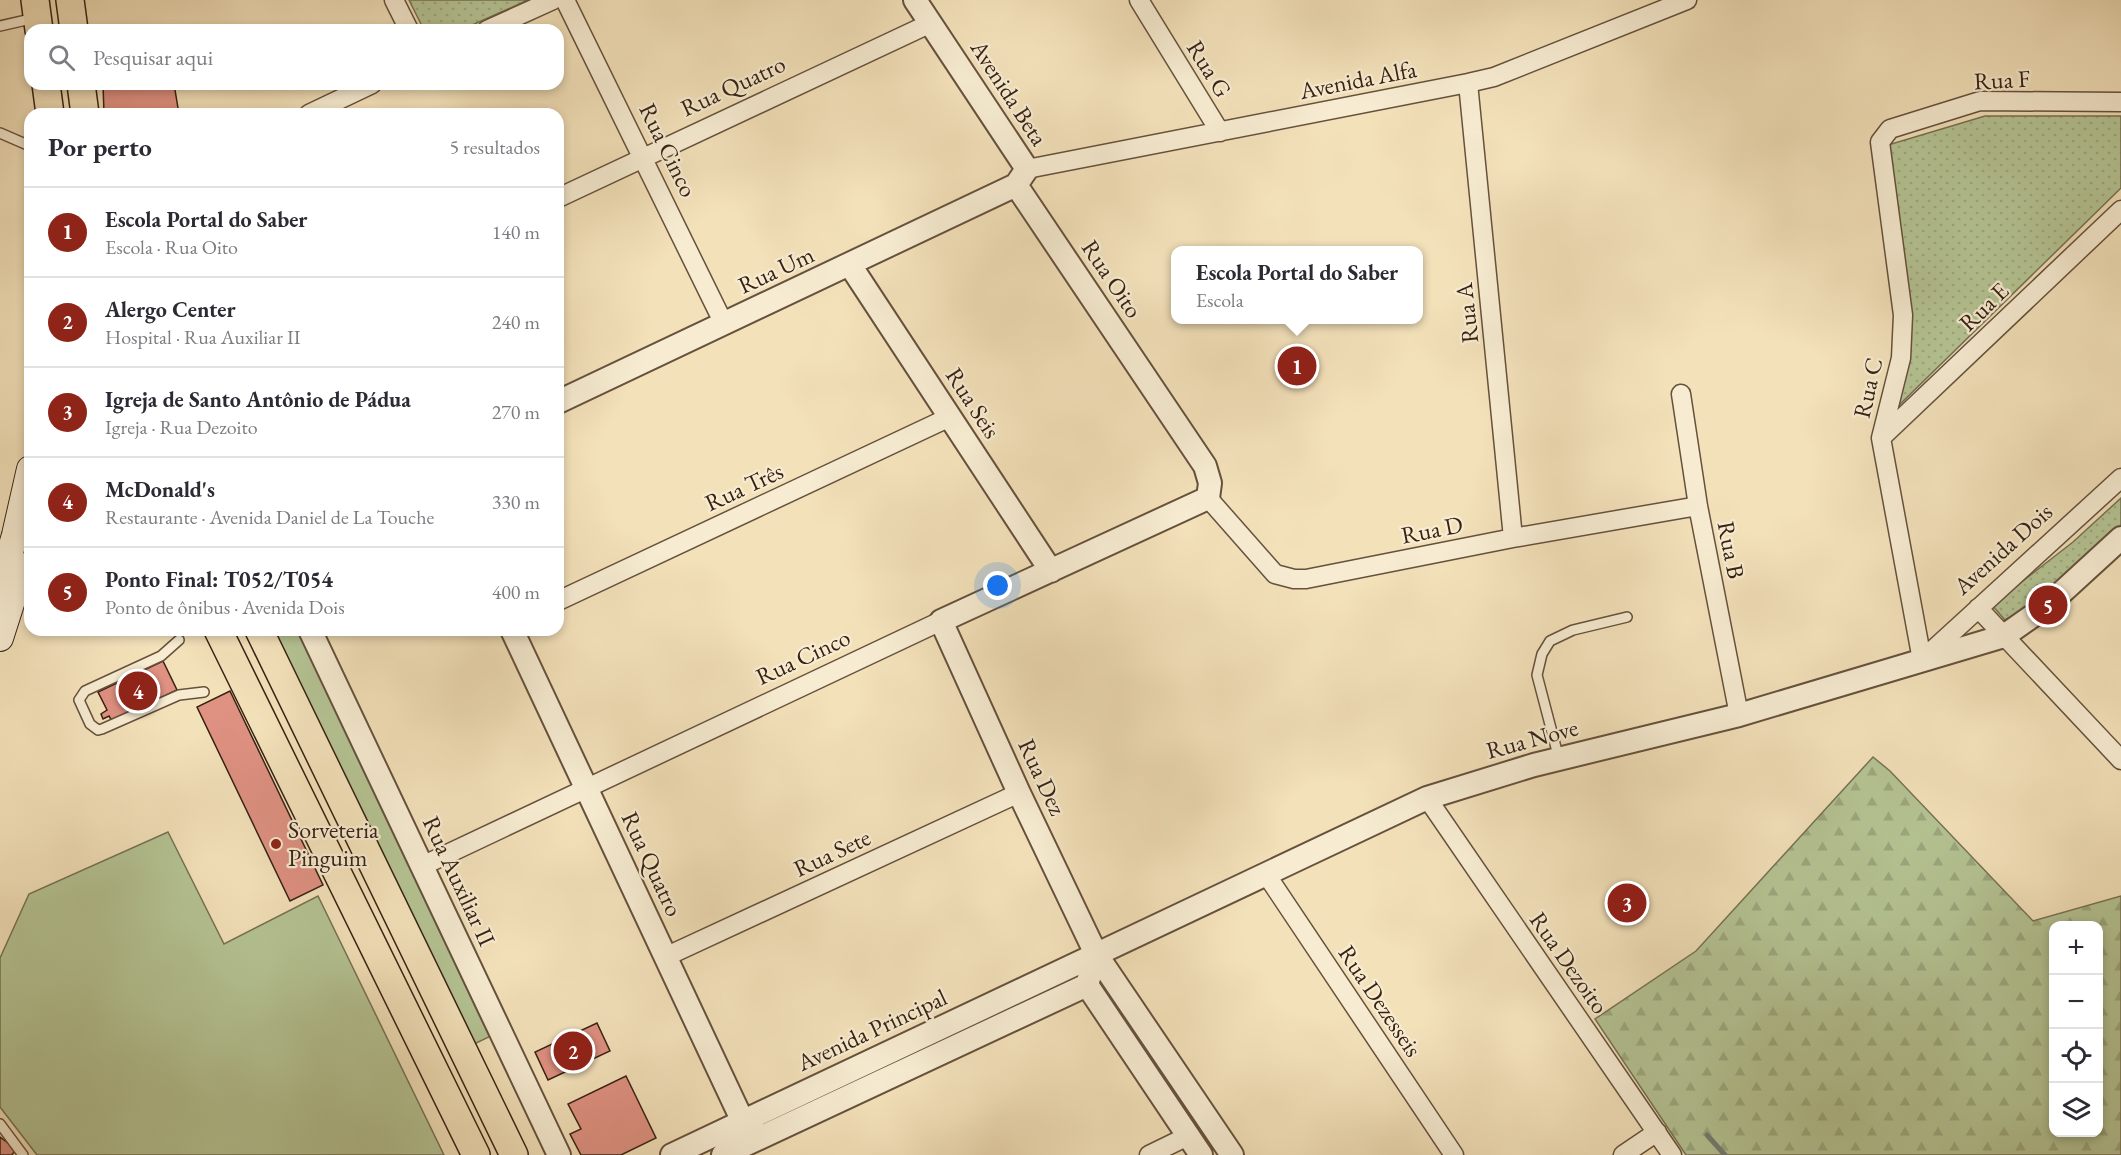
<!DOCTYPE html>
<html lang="pt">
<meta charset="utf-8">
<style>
body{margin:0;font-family:"EB Garamond",serif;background:#f2f2f3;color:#2b2b33}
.controls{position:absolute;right:18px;bottom:18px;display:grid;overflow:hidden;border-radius:12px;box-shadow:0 3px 9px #0003}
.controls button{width:54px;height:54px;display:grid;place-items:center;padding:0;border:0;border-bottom:2px solid #e1e1e2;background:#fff;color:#2b2b33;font:30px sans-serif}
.you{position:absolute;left:998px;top:586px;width:21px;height:21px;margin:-15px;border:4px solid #fff;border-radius:50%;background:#1a73e8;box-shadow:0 0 0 9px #1a73e833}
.badge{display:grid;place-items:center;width:39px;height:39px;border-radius:50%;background:#8f2418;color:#fff;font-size:20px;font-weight:700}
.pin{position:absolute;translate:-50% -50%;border:3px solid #fff;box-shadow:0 2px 6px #0006}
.popup{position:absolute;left:1171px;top:246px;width:252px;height:78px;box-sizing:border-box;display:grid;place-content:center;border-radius:12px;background:#fff;filter:drop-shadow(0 2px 4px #0005);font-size:20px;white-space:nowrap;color:#7c7c81}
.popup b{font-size:22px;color:#2b2b33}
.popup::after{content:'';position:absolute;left:50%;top:100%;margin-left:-12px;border:12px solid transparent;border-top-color:#fff}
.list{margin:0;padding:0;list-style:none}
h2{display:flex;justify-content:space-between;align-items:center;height:78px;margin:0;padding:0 24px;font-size:26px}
h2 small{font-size:20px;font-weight:400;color:#7c7c81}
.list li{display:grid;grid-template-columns:39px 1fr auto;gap:18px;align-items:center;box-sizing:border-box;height:90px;padding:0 24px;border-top:2px solid #e1e1e2}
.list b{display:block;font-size:22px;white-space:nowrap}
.list p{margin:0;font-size:20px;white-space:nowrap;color:#7c7c81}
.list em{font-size:20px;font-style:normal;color:#7c7c81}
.icon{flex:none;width:33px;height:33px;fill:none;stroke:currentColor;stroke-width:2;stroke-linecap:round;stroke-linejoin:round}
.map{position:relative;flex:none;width:2121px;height:1155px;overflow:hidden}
.search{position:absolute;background:#fff;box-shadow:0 3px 9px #0003;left:24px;top:24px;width:540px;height:66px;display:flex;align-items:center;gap:15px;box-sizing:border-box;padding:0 21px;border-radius:18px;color:#7c7c81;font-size:22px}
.panel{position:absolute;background:#fff;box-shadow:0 3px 9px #0003;left:24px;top:108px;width:540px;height:528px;border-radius:18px}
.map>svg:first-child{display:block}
.grass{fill:#b5c494;stroke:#767254;stroke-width:1.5}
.forest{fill:url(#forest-firs);stroke:#767254;stroke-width:1.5;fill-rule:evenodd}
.park{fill:url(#park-dots);stroke:#767254;stroke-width:1.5}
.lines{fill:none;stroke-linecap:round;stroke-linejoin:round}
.stream{stroke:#747e75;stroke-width:5}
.building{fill:#df9182;stroke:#372113;stroke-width:1.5}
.service-casing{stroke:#66513d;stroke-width:12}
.minor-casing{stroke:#66513d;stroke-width:21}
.tertiary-casing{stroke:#66513d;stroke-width:26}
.secondary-casing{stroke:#372113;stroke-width:28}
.primary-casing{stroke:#372113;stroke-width:30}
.service{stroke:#f7ecd2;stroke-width:9}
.minor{stroke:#f7ecd2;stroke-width:18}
.tertiary{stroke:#f7ecd2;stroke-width:22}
.secondary{stroke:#f7ecd2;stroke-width:26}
.primary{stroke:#f3e1ba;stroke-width:27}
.poi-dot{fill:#8f2418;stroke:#f7ecd2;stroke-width:2}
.labels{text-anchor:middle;stroke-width:4.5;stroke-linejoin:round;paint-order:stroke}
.street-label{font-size:24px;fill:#372113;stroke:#f7ecd2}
.poi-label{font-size:24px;fill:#372113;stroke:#f7ecd2;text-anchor:start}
</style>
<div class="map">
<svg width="2121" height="1155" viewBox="0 0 2121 1155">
<defs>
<pattern id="forest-firs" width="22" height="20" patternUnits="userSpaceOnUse" patternTransform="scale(1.5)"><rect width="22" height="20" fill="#b5c494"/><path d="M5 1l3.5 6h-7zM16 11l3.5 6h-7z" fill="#9ca87f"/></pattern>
<pattern id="park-dots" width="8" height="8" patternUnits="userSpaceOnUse" patternTransform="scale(1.5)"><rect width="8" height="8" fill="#b5c494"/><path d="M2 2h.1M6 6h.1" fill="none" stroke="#9ca87f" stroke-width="1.8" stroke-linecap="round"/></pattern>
</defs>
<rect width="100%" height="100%" fill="#f3e1ba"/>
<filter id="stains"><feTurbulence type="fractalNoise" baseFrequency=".00333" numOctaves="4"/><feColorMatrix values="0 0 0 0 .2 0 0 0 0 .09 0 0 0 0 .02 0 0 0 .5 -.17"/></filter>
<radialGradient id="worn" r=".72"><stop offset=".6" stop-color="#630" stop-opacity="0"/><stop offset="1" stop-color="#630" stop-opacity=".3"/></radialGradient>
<path class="grass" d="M270 630H301L493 1035 470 1046Z
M168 832 224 944 318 896 444 1155H37L0 1107V958L29 894Z"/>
<path class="forest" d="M1873 757 1890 771 2033 921 2121 896V1155H1686L1595 1019 1696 951ZM2054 926H2098V1132H2054Z"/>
<path class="park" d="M409 0H528L461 30H424Z
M1985 116H2121V188L1894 410 1906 362 1888 145Z
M2121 498V527L2046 598 2005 620 1992 605 2073 542Z"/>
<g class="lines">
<path class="stream" d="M1707 1135 1725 1155"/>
</g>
<path class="building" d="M103 84H174L179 114H104Z
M163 661 177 690 112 721 109 716 103 719 101 714 107 710 98 692Z
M230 691 323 885 290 901 197 707Z
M597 1023 610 1051 548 1080 535 1052Z
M626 1076 656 1138 621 1155H581L570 1134 581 1129 568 1104Z
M0 1137 16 1149 12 1155H0Z"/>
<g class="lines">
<defs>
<path id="service" d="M0 26 35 18
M0 133 30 146
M179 640 161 656 85 691 79 700 90 724 98 730 102 729 179 695 204 692
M1559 759 1537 675 1542 654 1550 641 1573 630 1627 617
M0 1124 23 1155"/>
<path id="minor" d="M394 0 409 30
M565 0 724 324
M1139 0 1220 132
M487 30 553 0
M1468 83 1513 538
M309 114 372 84
M1027 169 1468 83 1494 77 1687 0
M558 198 931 23
M1681 394 1698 506 1739 715
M1881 438 2121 210
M1208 498 1275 574 1294 579H1306L1513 538 1698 506
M558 601 950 417
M1978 608 2121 760
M1923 659 2121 478
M1922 660 1881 438 1901 358 1903 315 1880 142 1890 129 1980 101 2121 102
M1427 798 1672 1155
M422 866 941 621
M1266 874 1454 1155
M665 957 1019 793
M1149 1155 1188 1136
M1623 1155 1657 1132"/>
<path id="tertiary" d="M915 0 1027 169 1016 185
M1016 185 1205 466 1210 483 1208 498 941 621 1019 793 1096 954 1232 1155
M850 265 1051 571
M558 402 1016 185
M310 630 559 1155
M512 630 752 1141
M1087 985 1201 1155
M672 1155 1427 798 1534 765 1739 715 2004 636 2048 605 2121 538
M723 1155 1087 985 1096 954"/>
<path id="secondary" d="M0 587 15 535 30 469
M0 638 23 566"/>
<path id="primary" d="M35 0 39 30
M70 0 74 30
M46 84 50 114
M81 84 85 114
M218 630 476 1155
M259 630 514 1155"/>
</defs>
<use href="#service" class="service-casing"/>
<use href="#minor" class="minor-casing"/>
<use href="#tertiary" class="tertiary-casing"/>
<use href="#secondary" class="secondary-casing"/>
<use href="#primary" class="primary-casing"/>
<use href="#service" class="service"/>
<use href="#minor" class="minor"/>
<use href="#tertiary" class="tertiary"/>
<use href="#secondary" class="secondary"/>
<use href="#primary" class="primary"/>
</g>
<circle class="poi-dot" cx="276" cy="844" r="6"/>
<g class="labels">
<g class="street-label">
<text transform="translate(1209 69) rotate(58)" y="8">Rua G</text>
<text transform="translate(1358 80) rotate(-11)" y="8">Avenida Alfa</text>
<text transform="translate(2002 80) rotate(-3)" y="8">Rua F</text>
<text transform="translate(733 86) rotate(-25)" y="8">Rua Quatro</text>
<text transform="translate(1009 93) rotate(57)" y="8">Avenida Beta</text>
<text transform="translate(668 150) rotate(64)" y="8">Rua Cinco</text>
<text transform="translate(776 270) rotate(-25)" y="8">Rua Um</text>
<text transform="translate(1112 279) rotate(56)" y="8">Rua Oito</text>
<text transform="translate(1984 307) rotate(-44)" y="8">Rua E</text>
<text transform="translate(1467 313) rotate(-96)" y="8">Rua A</text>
<text transform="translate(1868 388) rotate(-77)" y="8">Rua C</text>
<text transform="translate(973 403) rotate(57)" y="8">Rua Seis</text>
<text transform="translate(744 487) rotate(-25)" y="8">Rua Três</text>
<text transform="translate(1432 530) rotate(-11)" y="8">Rua D</text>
<text transform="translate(2003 549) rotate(-42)" y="8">Avenida Dois</text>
<text transform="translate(1731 550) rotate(79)" y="8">Rua B</text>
<text transform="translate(803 657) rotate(-25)" y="8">Rua Cinco</text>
<text transform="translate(1532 739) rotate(-15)" y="8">Rua Nove</text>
<text transform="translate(1042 777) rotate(65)" y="8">Rua Dez</text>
<text transform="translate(832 853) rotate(-25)" y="8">Rua Sete</text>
<text transform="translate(652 864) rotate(65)" y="8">Rua Quatro</text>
<text transform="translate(459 881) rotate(65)" y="8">Rua Auxiliar II</text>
<text transform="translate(1569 963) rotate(55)" y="8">Rua Dezoito</text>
<text transform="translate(1380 1001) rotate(56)" y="8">Rua Dezesseis</text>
<text transform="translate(872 1030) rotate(-25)" y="8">Avenida Principal</text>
</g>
<g class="poi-label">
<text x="288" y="838">Sorveteria<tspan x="288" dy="28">Pinguim</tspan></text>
</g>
</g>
<rect width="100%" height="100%" filter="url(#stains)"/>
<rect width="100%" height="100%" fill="url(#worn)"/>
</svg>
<div class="controls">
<button>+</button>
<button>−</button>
<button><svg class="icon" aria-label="locate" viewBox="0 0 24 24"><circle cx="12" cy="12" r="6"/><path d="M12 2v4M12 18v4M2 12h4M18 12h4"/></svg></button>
<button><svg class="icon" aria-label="layers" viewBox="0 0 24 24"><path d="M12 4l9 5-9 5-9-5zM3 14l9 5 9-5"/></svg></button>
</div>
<div class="you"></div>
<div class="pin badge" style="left:1297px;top:366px">1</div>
<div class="popup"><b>Escola Portal do Saber</b>Escola</div>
<div class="pin badge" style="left:573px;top:1051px">2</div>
<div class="pin badge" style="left:1627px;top:903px">3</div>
<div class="pin badge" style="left:138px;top:691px">4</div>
<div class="pin badge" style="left:2048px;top:605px">5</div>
<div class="search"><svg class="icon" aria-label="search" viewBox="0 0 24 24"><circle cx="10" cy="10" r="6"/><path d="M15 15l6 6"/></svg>Pesquisar aqui</div>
<section class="panel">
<h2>Por perto<small>5 resultados</small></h2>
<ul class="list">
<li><span class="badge">1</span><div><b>Escola Portal do Saber</b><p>Escola · Rua Oito</p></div><em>140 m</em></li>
<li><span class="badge">2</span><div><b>Alergo Center</b><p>Hospital · Rua Auxiliar II</p></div><em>240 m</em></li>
<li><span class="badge">3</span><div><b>Igreja de Santo Antônio de Pádua</b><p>Igreja · Rua Dezoito</p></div><em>270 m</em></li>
<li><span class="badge">4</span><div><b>McDonald's</b><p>Restaurante · Avenida Daniel de La Touche</p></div><em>330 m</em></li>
<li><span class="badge">5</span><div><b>Ponto Final: T052/T054</b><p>Ponto de ônibus · Avenida Dois</p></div><em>400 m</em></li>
</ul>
</section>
</div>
